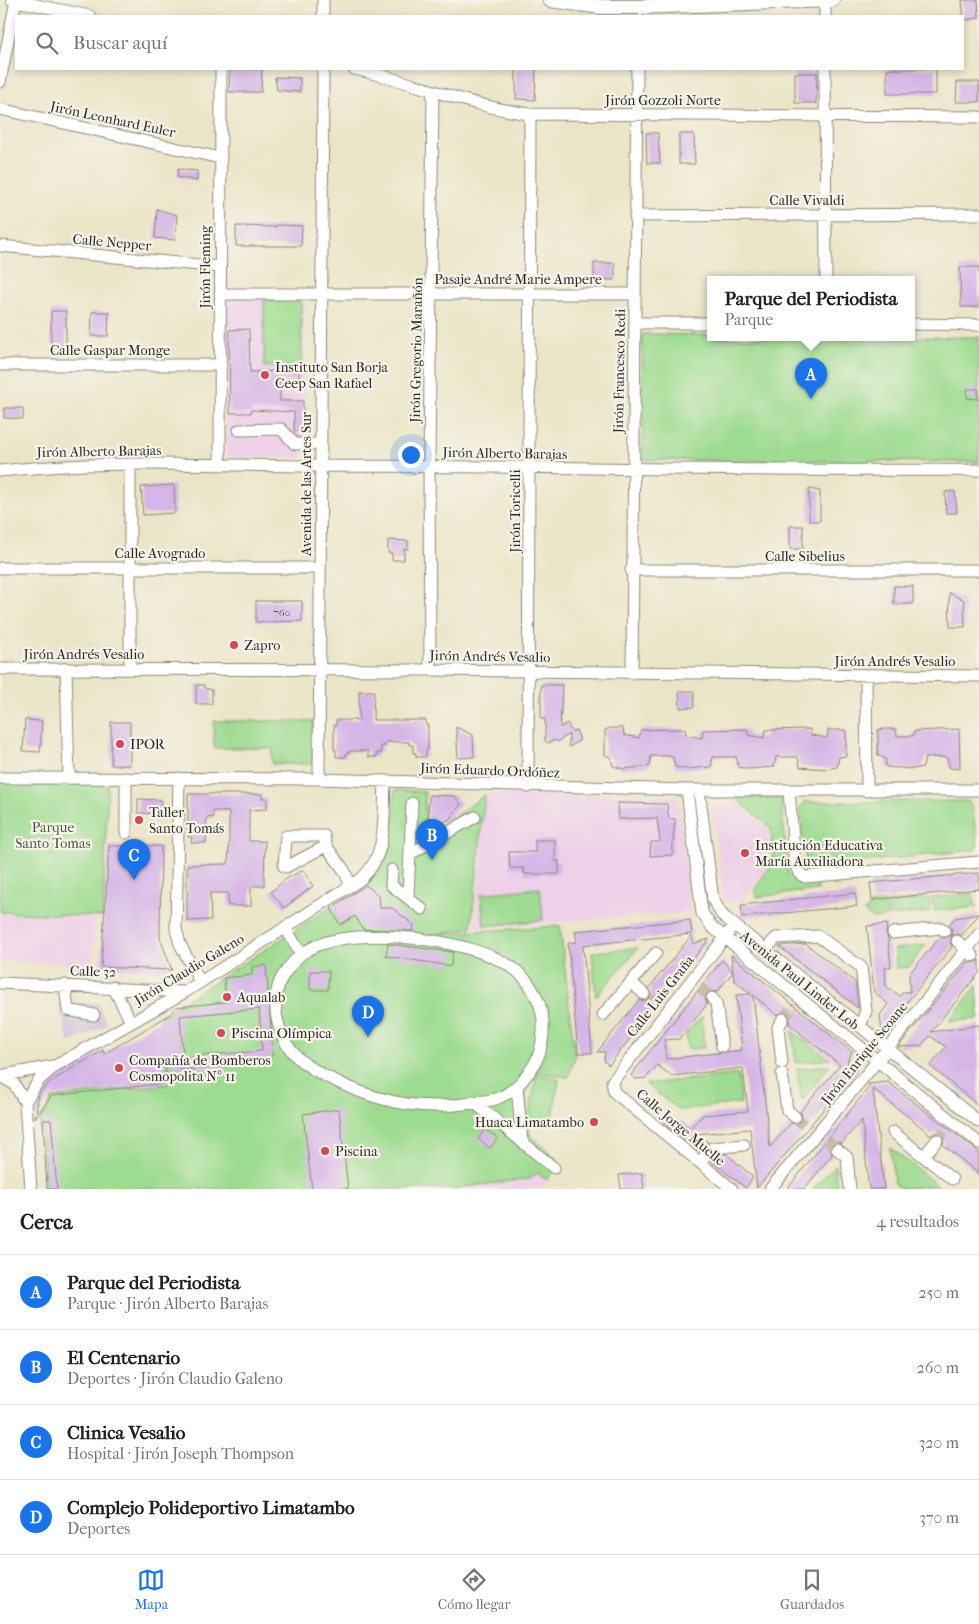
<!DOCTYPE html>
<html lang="es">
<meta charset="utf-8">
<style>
body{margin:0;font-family:"IM FELL French Canon",serif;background:#f2f2f2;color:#202124}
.you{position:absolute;left:410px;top:454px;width:18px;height:18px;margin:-12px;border:4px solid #fff;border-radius:50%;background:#1a73e8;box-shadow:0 0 0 8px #1a73e833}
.badge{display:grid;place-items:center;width:32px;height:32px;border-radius:50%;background:#1a73e8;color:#fff;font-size:16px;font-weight:700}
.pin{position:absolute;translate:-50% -41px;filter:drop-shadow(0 1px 2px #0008)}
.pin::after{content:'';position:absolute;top:26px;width:18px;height:15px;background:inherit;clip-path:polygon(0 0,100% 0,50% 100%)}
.popup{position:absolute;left:707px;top:276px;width:208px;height:65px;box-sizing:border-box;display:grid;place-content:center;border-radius:0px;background:#fff;filter:drop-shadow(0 1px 4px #0005);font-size:16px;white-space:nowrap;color:#757577}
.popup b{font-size:19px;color:#202124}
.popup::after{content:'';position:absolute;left:50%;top:100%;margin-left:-10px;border:10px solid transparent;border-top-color:#fff}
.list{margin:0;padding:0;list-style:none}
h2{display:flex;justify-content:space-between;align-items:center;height:65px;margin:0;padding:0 20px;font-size:21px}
h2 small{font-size:16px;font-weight:400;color:#757577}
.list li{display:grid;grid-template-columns:32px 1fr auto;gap:15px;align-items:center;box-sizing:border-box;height:75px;padding:0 20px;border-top:1px solid #e0e0e0}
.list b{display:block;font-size:19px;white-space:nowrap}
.list p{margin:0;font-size:16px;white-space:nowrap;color:#757577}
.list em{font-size:16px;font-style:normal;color:#757577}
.icon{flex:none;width:28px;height:28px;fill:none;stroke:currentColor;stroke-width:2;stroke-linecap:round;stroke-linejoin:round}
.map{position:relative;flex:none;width:979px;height:1189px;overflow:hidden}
.search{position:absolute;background:#fff;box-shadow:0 2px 8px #0003;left:15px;right:15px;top:15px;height:55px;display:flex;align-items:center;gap:12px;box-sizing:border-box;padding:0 18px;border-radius:0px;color:#757577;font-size:19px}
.sheet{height:365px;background:#fff}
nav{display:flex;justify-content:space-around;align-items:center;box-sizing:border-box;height:70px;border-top:1px solid #e0e0e0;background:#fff;font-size:14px;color:#757577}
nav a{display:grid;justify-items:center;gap:2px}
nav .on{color:#1a73e8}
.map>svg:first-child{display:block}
.built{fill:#eed0e8}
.industrial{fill:#ccbed4}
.green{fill:#9ddb90;stroke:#64835e}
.building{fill:#d6b5e7;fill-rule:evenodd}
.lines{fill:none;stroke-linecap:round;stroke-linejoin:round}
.minor-tunnel{stroke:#c5c0a9;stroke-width:11;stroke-dasharray:11 5.5;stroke-linecap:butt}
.minor-casing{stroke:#8b887a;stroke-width:13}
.major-casing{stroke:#8b887a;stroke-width:16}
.minor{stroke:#fff;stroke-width:11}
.major{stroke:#fff;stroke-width:14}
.poi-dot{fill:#d1495b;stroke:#f7f3e8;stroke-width:2}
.labels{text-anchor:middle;stroke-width:4.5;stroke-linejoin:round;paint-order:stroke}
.number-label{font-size:11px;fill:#564e5a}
.street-label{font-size:14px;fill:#2b2b2b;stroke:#f7f3e8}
.poi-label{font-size:14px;fill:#2b2b2b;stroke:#f7f3e8;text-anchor:start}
.park-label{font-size:14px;fill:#485744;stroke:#f7f3e8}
</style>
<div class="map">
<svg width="979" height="1189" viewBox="0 0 979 1189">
<rect width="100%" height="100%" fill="#f7f3e8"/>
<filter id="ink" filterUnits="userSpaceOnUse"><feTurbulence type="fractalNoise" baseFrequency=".02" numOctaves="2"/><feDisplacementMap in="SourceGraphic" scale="10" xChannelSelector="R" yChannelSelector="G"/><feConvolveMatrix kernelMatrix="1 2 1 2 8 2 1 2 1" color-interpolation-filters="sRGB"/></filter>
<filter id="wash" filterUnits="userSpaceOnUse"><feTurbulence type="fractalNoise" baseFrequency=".0096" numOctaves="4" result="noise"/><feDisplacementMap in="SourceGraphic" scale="20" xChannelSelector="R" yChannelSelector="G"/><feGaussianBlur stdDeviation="1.12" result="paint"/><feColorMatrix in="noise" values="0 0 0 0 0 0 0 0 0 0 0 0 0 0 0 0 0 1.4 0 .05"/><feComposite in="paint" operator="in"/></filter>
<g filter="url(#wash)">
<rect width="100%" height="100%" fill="#ebe5c8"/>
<path class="built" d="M304 297V453L301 458 231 457 226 453V298Z
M486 794 678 796 690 912 474 928Z
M735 803 769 829 771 863 744 899 723 901 719 857 711 809Z
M0 914 95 918 93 965 0 961Z
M537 1172 547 1181 541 1189H462L530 1180Z"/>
<path class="industrial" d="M58 1003H99L107 1025 69 1043Z"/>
<path class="green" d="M264 300H301L302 367H264Z
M642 334 711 335V338L979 337V462L643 460Z
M214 721H313V764H272V748H214Z
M0 781 108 782 103 917 0 912Z
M395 790 425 792V837L485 795 471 928 434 934 560 926 575 1057 568 1077 538 1072 536 1074 559 1079 552 1122 529 1118 536 1076C520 1092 527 1114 530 1135L560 1162 547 1180 537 1173 530 1179 462 1187 460 1189H45L40 1116 45 1115 52 1098 169 1084 161 1016 366 885C397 855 393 831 395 790Z
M734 797 781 798 788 874 801 884 817 882 818 890 756 897 754 890 773 862 771 828Z
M968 801 972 807 978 845 974 850 812 867 806 864 800 808 805 802Z
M540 888 543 920 484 926 481 894Z
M973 893 976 907 934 911 932 898Z
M929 898 931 912 889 916 888 902Z
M885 902 887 917 873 919 864 912 872 904Z
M926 945 909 967 896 968 895 949Z
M638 948 596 997 592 952Z
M977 985 979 1019 949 1021Z
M702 1016 704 1048 688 1049 686 1034Z
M792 1031 830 1059 796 1063Z
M830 1065 802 1101 797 1069Z
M738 1074 741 1103 679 1110 646 1084Z
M890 1147 937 1185 901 1189 894 1184Z
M835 1165 837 1189H813Z"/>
<g id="blocks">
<path class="building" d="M962 0H978L979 18 964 20Z
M230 69H262L261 92H229Z
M516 69H536L535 100 516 99Z
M887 69H936V94H887Z
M795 73H817L816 103H795Z
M275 77 300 78V92L277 90Z
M957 82H979V102H956Z
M646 133H658L660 163H647Z
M679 134H694L695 164H679Z
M178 169 197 171V181L177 177Z
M157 209 177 215 175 240 155 238Z
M276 225 302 226 301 246H236V226L276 227Z
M594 263H615V280L594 279Z
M960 267H979V307H961Z
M51 311H66V345H51Z
M92 312H109L108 336H91Z
M249 329 250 372 299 371V381L280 380V401H303V431H294V412L251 410V413H230L229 330Z
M967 389H978V399L967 398Z
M4 408H23V419L4 418Z
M174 485 175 513 143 515 141 487Z
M809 489 820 491V521H809Z
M955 491 957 513H946L945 492Z
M790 526H803V549H790Z
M388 540 408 541V549H404V560H392V553H388Z
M894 586H913V604H894Z
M949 593 964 600 965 627H950Z
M256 601H302V621L256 622Z
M196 685H204V688L212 690V704H196Z
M541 685H562L560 728 567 723 572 732 576 730 579 737V741L569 747V734L557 742 555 740 548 743 545 741V719H541Z
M359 691H374L373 720H426V725H428V750H426V757H416V753H413V745H409V742H385V746H381V753H377V757H368V751H350L349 753H346V757H336V750H334V725H336V720H359Z
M679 691H694V707L680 708Z
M25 720 42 721 40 752 23 751Z
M111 722H130V765H111Z
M456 727 473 735 474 757 458 758Z
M610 728H623L624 735 639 738 641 730 672 729H685L686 735 702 738 703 730 747 729 748 735 764 738 766 730 810 729 811 735 827 738 828 730H846V756L839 757 837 767 826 769 800 767 798 757H776L774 767 749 769 738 767 736 757H713L711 767 686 769 675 767 673 757 669 756H651L650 766 624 769 613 766 611 757 605 755V730Z
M883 729H896L897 736H913L915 731 959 729 960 769 950 768 947 758 944 757 925 758 923 767 913 769 886 767 885 758 878 756V730Z
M188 794H262V798H267V809L249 810V841H265L264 886H251V906H228V893H210L211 920 187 921V865L228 864 229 843V812L213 811V818L207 817 206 843H191L192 837H188Z
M429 795 455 796 461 805 452 814 453 817 442 823 440 820H428Z
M138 799 161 800V814L138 813Z
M618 803 667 804 669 819H675L672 855 650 856 651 842H660L657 818 619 819Z
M535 840H555V861H559V874H524V868H510L509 852H535Z
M109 846H161L160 938 172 970 101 967Z
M303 870 313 886 284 908 271 892 286 879Z
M979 873V889L872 900 870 883Z
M366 885 379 896 380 908H392L414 925 413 931 363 929 355 916 340 925 331 908Z
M855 893 857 906 742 917 741 905Z
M979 914 962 935 955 934 951 936 950 943 952 947 882 1033 880 1015 888 1004 874 992 867 926 887 924 886 933 888 939 891 967H885L886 986 900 996 903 992H910L909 974 940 937 945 938 951 935 952 929 949 925 955 918Z
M690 920 692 934 583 945 592 1053H578L568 943 577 942 575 931Z
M692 935 693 944 709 939 609 1065 604 1061 605 1052H597L639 1000 646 1001 650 999 651 992 649 988Z
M388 944 453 952 451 966 386 956Z
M806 944 855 982 858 1008 779 946Z
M731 955 852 1052 847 1062 857 1070 757 1188 750 1129 696 1134 708 1142 699 1151 663 1123 681 1121 690 1128 703 1115 748 1111 743 1068 672 1076 657 1065 646 1078 635 1079 631 1075 722 960 733 972 717 992 711 991 707 992 705 999 707 1004 679 1039 664 1040 666 1059 742 1050 736 995 751 994 734 980ZM753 995 777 1015 783 1012 787 1013 790 1019 789 1024 840 1065 800 1112 802 1115 801 1122 797 1124 791 1123 770 1147Z
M979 960V973L931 1032 979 1025V1106L930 1066 946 1047 930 1036 920 1046 898 1047 968 962 975 963Z
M266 965 273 1054 265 1064 182 1070 165 1058 167 1083 51 1096 35 1118 39 1094 50 1082 103 1050 104 1054 169 1015 177 1007 226 1002 224 978 252 975V967ZM259 1009 262 1051 183 1057 180 1016Z
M310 971H329L328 990H310Z
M888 1082 979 1152V1174L943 1145 944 1138 941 1134 935 1133 931 1135 873 1089 884 1189H869L862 1120 842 1143 838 1142 832 1144 830 1148 832 1155 804 1189H787L870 1086 868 1084Z
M339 1109 348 1189H312L303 1114Z
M43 1120H51L57 1189H47Z
M485 1129 498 1138 490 1148 478 1139Z
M727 1154 753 1177 746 1188 711 1161 716 1155Z
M642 1173 644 1189H621L619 1175Z"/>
</g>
</g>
<g filter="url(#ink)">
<use href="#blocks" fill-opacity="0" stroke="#8b887a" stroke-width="1"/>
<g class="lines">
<path class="minor-tunnel" d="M700 988 712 998
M644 994 657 1004
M783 1019 794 1006
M795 1117 808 1129
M827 1140 837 1149
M937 1140 948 1127"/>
<defs>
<path id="minor" d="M12 0 90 16
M323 0V16
M825 1V16
M354 69C414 81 469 107 530 114L979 117
M825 69 826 280
M0 82 16 0
M0 109 220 158
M635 216 979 214
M0 246 220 267
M221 294H635
M635 323H711
M911 324 979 325
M0 365H221
M239 430 281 429 295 444H321
M130 464V669
M220 465 221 69
M0 471C108 459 216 466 325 466 543 466 761 472 979 470
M0 568H320
M631 570H979
M66 668 69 778
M0 669 430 670 979 676
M430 670 429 466 433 91
M632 673 637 69
M866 676 867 791
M0 778 319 779 687 790H979
M179 778 176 929 180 944 200 982
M319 779 323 69
M528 787 530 114
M687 790 702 913 712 927 979 1143
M699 790 713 900 722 915 979 1122
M789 791 795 864 799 873 805 877 979 862
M126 833V778
M326 846 286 867 284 866 286 836H324L326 846 344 870 351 886
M410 854 475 817
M392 870 391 885 422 909
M408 897 412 803
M285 927 301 954C293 962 285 971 280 981 270 1007 278 1039 298 1058 314 1073 357 1092 379 1098 410 1107 445 1108 476 1102 483 1101 492 1101 498 1098 511 1093 522 1082 530 1071 541 1056 544 1040 543 1022 542 1004 532 984 518 972 480 939 367 927 321 944 314 946 307 951 301 954
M729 932 612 1082 614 1092 732 1189
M893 933 941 928 945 931
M957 941 973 956
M765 950 776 938 818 936 861 967 866 1011 860 1026
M631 982 644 994
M0 983 185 992
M65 985 68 1010 94 1015
M113 987 131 1022
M712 998 716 1003 722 1046
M603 1015 656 953
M782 1063 778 1027 783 1019
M782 1074 787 1110 795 1117
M0 1076 53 1066
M0 1076 14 1084 25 1102
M517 1086 522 1142
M475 1103 554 1168
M893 1132 952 1179
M837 1149 847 1157 850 1189
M924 1156 937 1140
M700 1162 712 1148 744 1145
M31 1189 25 1102 39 1080 55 1066 185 992 361 879C389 854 383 816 385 781
M770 1189 879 1059 979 934"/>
<path id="major" d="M550 0 601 7H638L832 0"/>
</defs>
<use href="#minor" class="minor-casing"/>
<use href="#major" class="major-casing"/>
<use href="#minor" class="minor"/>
<use href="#major" class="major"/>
</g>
</g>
<g class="poi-dot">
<circle cx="265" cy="375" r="5"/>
<circle cx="234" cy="645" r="5"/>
<circle cx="120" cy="744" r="5"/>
<circle cx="139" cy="820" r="5"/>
<circle cx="745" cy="853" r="5"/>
<circle cx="227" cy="997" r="5"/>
<circle cx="221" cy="1033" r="5"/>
<circle cx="119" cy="1068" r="5"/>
<circle cx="594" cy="1122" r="5"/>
<circle cx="325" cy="1151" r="5"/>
</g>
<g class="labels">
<g class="number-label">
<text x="282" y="616">760</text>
</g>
<g class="street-label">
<text x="663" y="105">Jirón Gozzoli Norte</text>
<text transform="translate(113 119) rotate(12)" y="5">Jirón Leonhard Euler</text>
<text x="807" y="205">Calle Vivaldi</text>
<text transform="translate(112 242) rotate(5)" y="5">Calle Nepper</text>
<text transform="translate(205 267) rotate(-90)" y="5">Jirón Fleming</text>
<text x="518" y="284">Pasaje André Marie Ampere</text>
<text x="110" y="355">Calle Gaspar Monge</text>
<text transform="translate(416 350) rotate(-89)" y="5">Jirón Gregorio Marañón</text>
<text transform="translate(619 371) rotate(-89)" y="5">Jirón Francesco Redi</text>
<text transform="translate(99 451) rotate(-1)" y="5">Jirón Alberto Barajas</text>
<text transform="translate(505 453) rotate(1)" y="5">Jirón Alberto Barajas</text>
<text transform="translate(306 484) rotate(-90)" y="5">Avenida de las Artes Sur</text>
<text transform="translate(515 511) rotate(-90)" y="5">Jirón Toricelli</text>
<text x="160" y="558">Calle Avogrado</text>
<text x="805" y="561">Calle Sibelius</text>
<text x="84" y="659">Jirón Andrés Vesalio</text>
<text transform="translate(490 656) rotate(1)" y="5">Jirón Andrés Vesalio</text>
<text x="895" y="666">Jirón Andrés Vesalio</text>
<text transform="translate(490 770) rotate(2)" y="5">Jirón Eduardo Ordóñez</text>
<text transform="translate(189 969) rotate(-31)" y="5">Jirón Claudio Galeno</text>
<text transform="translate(93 971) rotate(2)" y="5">Calle 32</text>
<text transform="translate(800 980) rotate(39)" y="5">Avenida Paul Linder Lob</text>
<text transform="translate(660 996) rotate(-52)" y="5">Calle Luis Graña</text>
<text transform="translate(864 1053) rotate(-51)" y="5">Jirón Enrique Seoane</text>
<text transform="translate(681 1127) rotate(40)" y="5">Calle Jorge Muelle</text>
</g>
<g class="poi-label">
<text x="275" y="372">Instituto San Borja<tspan x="275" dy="16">Ceep San Rafael</tspan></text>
<text x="244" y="650">Zapro</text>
<text x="130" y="749">IPOR</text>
<text x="149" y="817">Taller<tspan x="149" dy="16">Santo Tomás</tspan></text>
<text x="755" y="850">Institución Educativa<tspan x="755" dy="16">María Auxiliadora</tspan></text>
<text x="237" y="1002">Aqualab</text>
<text x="231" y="1038">Piscina Olímpica</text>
<text x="129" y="1065">Compañía de Bomberos<tspan x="129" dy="16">Cosmopolita Nº 11</tspan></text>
<text x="584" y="1127" text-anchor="end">Huaca Limatambo</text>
<text x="335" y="1156">Piscina</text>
</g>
<g class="park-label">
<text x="53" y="832">Parque<tspan x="53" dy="16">Santo Tomas</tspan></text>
</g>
</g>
</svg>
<div class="you"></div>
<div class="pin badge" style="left:811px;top:399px">A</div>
<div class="popup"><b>Parque del Periodista</b>Parque</div>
<div class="pin badge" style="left:432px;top:860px">B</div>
<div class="pin badge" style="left:134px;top:880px">C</div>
<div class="pin badge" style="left:368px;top:1037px">D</div>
<div class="search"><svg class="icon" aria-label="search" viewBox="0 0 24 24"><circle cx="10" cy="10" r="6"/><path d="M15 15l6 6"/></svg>Buscar aquí</div>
</div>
<section class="sheet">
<h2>Cerca<small>4 resultados</small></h2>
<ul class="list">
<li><span class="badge">A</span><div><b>Parque del Periodista</b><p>Parque · Jirón Alberto Barajas</p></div><em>250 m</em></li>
<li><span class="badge">B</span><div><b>El Centenario</b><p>Deportes · Jirón Claudio Galeno</p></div><em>260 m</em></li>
<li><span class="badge">C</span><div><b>Clinica Vesalio</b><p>Hospital · Jirón Joseph Thompson</p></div><em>320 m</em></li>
<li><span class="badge">D</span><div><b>Complejo Polideportivo Limatambo</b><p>Deportes</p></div><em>370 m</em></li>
</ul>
</section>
<nav>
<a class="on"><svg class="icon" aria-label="map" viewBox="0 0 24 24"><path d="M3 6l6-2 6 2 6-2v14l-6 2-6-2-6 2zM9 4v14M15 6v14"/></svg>Mapa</a>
<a><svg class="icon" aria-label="directions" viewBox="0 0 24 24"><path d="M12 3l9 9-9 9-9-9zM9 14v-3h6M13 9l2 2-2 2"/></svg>Cómo llegar</a>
<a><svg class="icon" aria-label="saved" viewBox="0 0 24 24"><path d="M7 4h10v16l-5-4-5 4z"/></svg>Guardados</a>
</nav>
